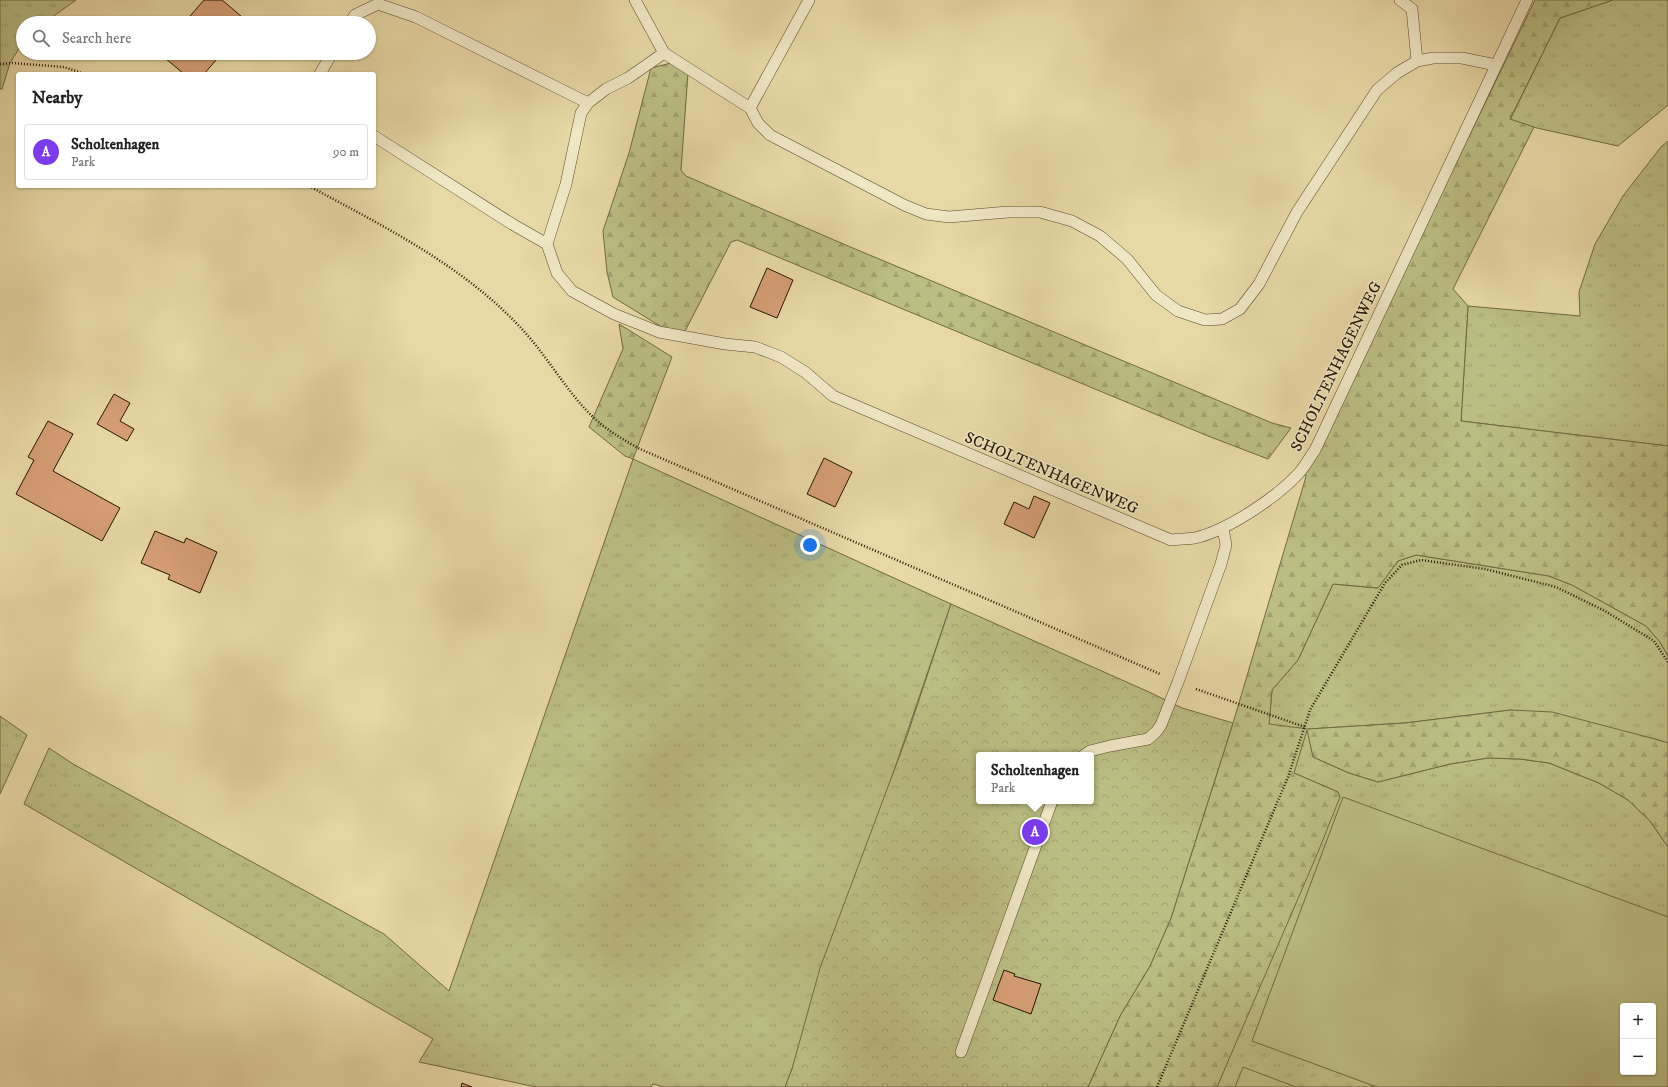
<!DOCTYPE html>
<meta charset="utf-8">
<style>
body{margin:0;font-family:"IM FELL DW Pica",serif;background:#f2f2f2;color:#222}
.controls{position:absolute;right:12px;bottom:12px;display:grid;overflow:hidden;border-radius:4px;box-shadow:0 1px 3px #0004}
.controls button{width:36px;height:36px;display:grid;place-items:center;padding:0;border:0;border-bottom:1px solid #e0e0e0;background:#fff;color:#222;font:20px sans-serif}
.you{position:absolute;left:810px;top:545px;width:14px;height:14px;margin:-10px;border:3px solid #fff;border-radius:50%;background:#1a73e8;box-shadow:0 0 0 6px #1a73e833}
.badge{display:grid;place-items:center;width:26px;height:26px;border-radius:50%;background:#7c3aed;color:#fff;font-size:13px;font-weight:700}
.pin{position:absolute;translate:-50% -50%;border:2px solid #fff;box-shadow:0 1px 4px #0006}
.popup{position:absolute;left:976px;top:752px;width:118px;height:52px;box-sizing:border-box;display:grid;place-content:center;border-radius:4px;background:#fff;filter:drop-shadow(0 1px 3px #0005);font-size:13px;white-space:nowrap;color:#767676}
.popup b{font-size:15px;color:#222}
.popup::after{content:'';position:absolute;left:50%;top:100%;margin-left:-8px;border:8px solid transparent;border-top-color:#fff}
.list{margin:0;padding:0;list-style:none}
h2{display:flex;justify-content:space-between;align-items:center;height:52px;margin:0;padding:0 16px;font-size:17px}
h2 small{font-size:13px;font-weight:400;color:#767676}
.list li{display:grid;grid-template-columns:26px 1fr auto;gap:12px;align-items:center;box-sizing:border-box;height:56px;margin:0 8px 8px;padding:0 8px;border:1px solid #e0e0e0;border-radius:4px}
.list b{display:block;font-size:15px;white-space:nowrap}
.list p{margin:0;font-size:13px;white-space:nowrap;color:#767676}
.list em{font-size:13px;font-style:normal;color:#767676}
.icon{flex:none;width:22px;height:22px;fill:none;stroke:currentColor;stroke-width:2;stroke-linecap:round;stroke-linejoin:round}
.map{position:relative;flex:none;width:1668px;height:1087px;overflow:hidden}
.search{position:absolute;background:#fff;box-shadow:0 1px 3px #0004;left:16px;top:16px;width:360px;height:44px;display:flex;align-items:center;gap:10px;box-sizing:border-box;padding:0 14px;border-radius:22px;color:#767676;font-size:15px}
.panel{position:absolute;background:#fff;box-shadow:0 1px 3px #0004;left:16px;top:72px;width:360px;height:116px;border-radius:4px}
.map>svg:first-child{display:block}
.grass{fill:url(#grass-tufts);stroke:#706841;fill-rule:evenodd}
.forest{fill:url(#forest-firs);stroke:#706841}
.park{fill:url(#park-crowns);stroke:#706841;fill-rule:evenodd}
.pitch{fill:#bbbd82;stroke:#706841;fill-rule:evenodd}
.building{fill:#d69e75;stroke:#241400}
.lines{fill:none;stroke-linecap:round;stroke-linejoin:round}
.service-casing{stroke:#554529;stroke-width:12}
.path{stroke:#241400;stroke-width:2.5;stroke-dasharray:1 2;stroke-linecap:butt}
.service{stroke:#efe6c4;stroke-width:11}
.labels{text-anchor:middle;stroke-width:3;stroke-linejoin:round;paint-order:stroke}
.street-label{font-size:16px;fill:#241400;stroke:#efe6c4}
</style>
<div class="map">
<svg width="1668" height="1087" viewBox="0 0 1668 1087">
<defs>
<pattern id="grass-tufts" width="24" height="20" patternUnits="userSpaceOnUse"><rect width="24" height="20" fill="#bbbd82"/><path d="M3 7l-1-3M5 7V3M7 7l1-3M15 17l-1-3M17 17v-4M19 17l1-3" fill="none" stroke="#a1a26e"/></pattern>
<pattern id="forest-firs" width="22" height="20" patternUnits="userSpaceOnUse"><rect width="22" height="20" fill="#bbbd82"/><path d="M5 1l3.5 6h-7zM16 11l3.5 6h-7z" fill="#a1a26e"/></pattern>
<pattern id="park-crowns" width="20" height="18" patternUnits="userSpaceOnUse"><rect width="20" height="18" fill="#bbbd82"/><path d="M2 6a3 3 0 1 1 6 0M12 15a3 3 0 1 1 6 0" fill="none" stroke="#a1a26e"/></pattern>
</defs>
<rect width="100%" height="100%" fill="#e7d8a5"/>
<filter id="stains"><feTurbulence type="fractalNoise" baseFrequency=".005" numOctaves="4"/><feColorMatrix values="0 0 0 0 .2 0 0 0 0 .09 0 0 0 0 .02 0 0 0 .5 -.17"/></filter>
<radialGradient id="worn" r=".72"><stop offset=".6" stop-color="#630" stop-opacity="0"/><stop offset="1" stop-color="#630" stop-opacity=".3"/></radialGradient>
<path class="grass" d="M0 0H76L44 23H23V42L10 63 2 89H0Z
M1613 0H1668V105L1618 146 1528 126 1510 120 1560 18Z
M1668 141V446L1461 421 1468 306 1580 316 1579 292 1595 244 1623 196 1661 147Z
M633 459 951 604 792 1069 785 1087H664L653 1084 651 1087H536L419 1062 433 1039 24 804 49 748 73 764 384 934 449 991Z
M1416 555 1549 576 1572 585 1646 626 1660 642 1668 656V743L1655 739 1511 710 1405 723 1308 729 1313 757 1349 773 1378 782 1450 764 1488 758 1520 759 1549 763 1599 783 1628 800 1650 821 1668 847V1087H1217L1338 792 1294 773 1269 724 1272 690 1298 660 1333 584 1378 588 1398 561ZM1623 1006H1653V1072H1623Z
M0 716 27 735 0 794Z"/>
<path class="forest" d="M1535 0H1613L1560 18 1510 119 1534 127 1453 289 1468 306 1461 421 1668 446V656L1660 642 1646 626 1572 585 1549 576 1416 555 1398 561 1378 588 1333 584 1298 660 1272 690 1269 724 1308 729 1405 723 1511 710 1552 712 1655 739 1668 743V847L1650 821 1628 800 1599 783 1549 763 1520 759 1488 758 1450 764 1378 782 1349 773 1313 757 1307 730 1294 773 1338 792 1340 797 1318 852 1217 1087H1088L1120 1016 1150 966 1171 918 1233 723 1305 480 1306 476 1303 466 1322 440Z
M671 63 688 73 681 170 686 176 848 246 1272 423 1291 428 1268 459 1208 436 737 240 731 242 681 339 613 297 607 272 603 231 629 153 651 68Z
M619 324 672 357 633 459 625 456 589 427 623 349Z"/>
<path class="park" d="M951 604 1149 692 1182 708 1233 723 1171 918 1150 966 1120 1016 1088 1087H785L792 1069 820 968 907 736ZM979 755H1091V801H979Z"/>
<path class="pitch" d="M1343 797 1668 917V1087H1377L1252 1041ZM1623 1006H1653V1072H1623Z
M1243 1067 1296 1087H1235Z"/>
<path class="building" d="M204 0H222L248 22 184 23Z
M159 53H222L204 74H184Z
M767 268 793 280 777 318 750 307Z
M114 394 130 403 120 421 134 429 127 441 97 424Z
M48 421 73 434 53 471 120 508 102 541 16 494 34 460 28 457Z
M824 458 852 472 835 507 807 494Z
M1034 496 1050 503 1034 538 1004 524 1014 502 1029 509Z
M155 531 184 543 186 538 217 552 200 593 168 579 170 575 141 563Z
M1004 970 1015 974 1014 976 1041 984 1031 1014 993 1000Z
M462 1083 472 1087H461Z"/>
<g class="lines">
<defs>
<path id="service" d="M635 0 664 53 750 108 758 123 770 135 904 205 926 214 949 217 1008 212H1040L1072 221 1100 236 1127 259 1156 295 1178 311 1205 320 1222 319 1240 309 1259 284 1297 212 1377 90 1397 73 1417 61 1433 58H1462L1496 65
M1400 0 1412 9 1417 61
M350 23 355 15 378 4 416 17 588 103
M664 53 628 78 606 89 588 103 581 113 566 184 547 244 557 273 572 291 614 314 659 332 725 344 755 347 781 357 805 372 833 396 1171 540C1179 539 1187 539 1195 538 1228 530 1276 498 1299 473 1305 466 1310 457 1315 450L1527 0
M320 74 332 53
M750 108 809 0
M374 136 512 224 547 244
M1084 755 1090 751 1110 746 1148 739 1156 732 1161 725 1178 682 1221 564 1226 545 1223 528
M961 1052 1052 801"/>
</defs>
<use href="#service" class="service-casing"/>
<path class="path" d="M0 64 12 63 64 67 85 74
M309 186C383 226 462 265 520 327 545 353 563 386 588 412 603 428 622 439 640 449L1160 674
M1196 689 1305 727
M1157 1087 1288 777 1310 710 1385 583 1402 565 1421 560 1485 569 1556 587 1605 611 1654 641 1668 662"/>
<use href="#service" class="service"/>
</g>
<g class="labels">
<g class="street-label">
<text transform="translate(1335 366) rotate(-64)" y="6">SCHOLTENHAGENWEG</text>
<text transform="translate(1052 472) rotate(23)" y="6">SCHOLTENHAGENWEG</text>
</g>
</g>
<rect width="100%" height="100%" filter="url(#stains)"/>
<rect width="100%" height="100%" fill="url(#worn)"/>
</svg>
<div class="controls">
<button>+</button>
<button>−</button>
</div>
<div class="you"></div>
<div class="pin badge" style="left:1035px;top:832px">A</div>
<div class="popup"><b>Scholtenhagen</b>Park</div>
<div class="search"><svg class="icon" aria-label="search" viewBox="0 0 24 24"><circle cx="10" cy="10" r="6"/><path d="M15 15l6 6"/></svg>Search here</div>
<section class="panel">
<h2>Nearby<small></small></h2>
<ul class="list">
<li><span class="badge">A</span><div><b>Scholtenhagen</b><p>Park</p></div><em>90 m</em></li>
</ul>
</section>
</div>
